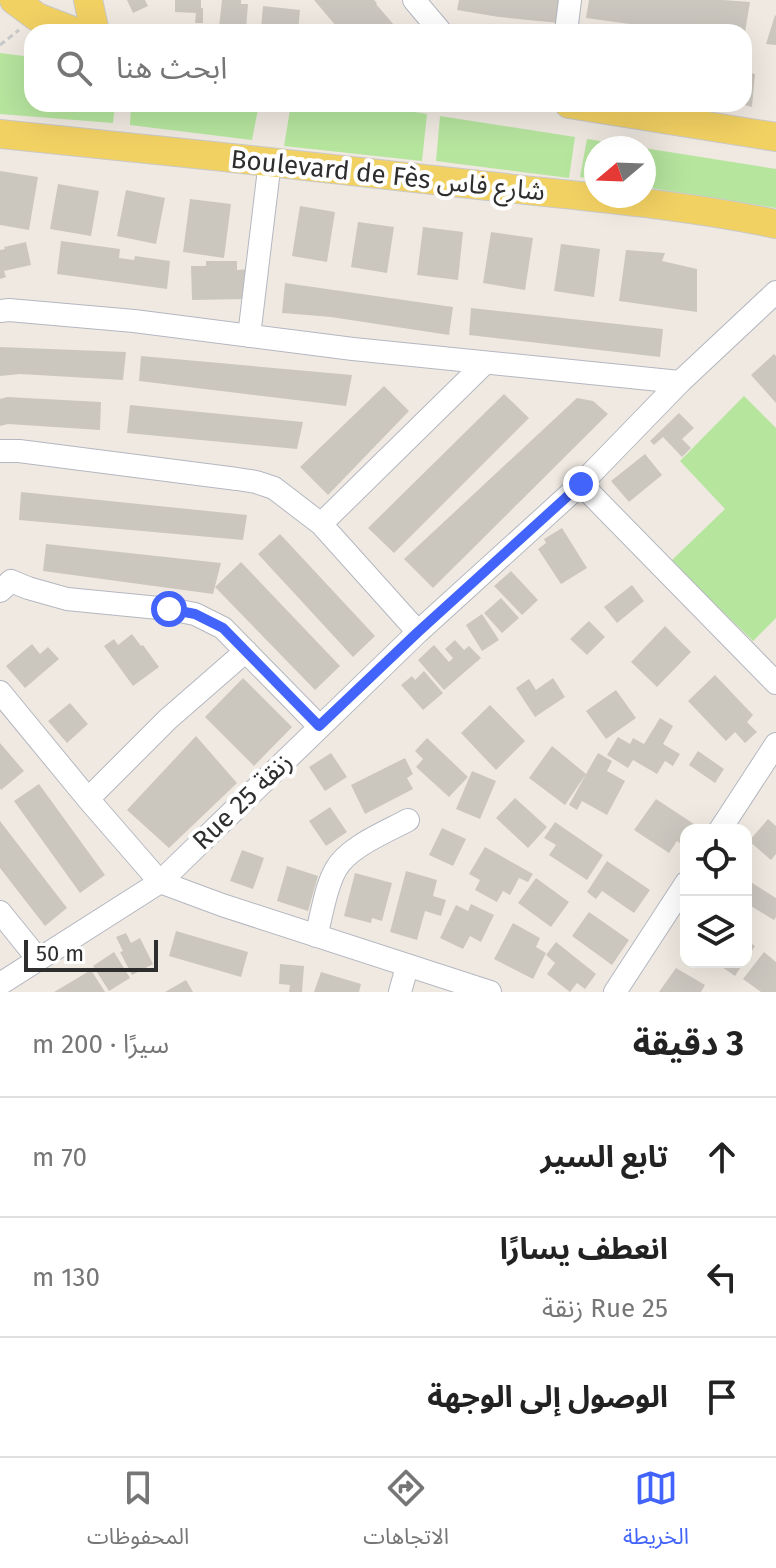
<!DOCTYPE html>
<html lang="ar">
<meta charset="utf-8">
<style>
body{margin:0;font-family:"Fira Sans","Noto Sans Arabic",sans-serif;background:#f6f6f6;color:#222;direction:rtl}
.controls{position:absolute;right:24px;bottom:24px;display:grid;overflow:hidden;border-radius:16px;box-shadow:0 8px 32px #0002}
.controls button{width:72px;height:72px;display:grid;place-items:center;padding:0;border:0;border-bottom:2px solid #e0e0e0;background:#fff;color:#222;font:40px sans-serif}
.compass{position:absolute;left:584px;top:136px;width:72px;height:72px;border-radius:50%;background:#fff;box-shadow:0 8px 32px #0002;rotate:251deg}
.scale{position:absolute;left:24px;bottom:20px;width:134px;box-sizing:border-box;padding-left:8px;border:4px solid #2e2e2e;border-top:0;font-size:22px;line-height:28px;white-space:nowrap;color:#2e2e2e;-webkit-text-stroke:6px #fff;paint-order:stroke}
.stop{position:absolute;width:24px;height:24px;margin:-18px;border:6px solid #4264fb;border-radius:50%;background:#fff}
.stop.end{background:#4264fb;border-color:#fff;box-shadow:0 2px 8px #0008}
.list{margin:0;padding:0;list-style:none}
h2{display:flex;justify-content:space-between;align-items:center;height:104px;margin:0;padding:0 32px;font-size:34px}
h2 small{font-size:26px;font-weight:400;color:#767676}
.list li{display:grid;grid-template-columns:52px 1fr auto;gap:24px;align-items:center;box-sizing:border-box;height:120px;padding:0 32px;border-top:2px solid #e0e0e0}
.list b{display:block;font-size:30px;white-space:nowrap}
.list p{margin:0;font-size:26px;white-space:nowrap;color:#767676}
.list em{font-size:26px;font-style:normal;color:#767676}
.icon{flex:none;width:44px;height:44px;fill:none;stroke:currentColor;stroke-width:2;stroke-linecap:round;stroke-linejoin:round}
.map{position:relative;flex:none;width:776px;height:992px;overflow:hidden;direction:ltr}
.search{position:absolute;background:#fff;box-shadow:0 8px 32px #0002;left:24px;right:24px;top:24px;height:88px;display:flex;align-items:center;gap:20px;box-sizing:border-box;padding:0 28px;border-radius:24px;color:#767676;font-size:30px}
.sheet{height:464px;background:#fff}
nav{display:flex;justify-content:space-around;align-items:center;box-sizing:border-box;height:112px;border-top:2px solid #e0e0e0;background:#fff;font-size:22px;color:#767676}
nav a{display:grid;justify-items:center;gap:4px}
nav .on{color:#4264fb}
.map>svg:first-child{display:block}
.green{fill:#b6e59e}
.building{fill:#cbc7bf}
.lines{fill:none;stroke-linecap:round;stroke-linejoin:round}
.minor-casing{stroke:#b4b7c1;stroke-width:24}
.major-casing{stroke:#c9c9c9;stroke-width:30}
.path{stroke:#c9c9c9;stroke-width:3;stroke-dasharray:6 4;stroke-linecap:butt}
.minor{stroke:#fff;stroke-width:22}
.major{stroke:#f2d163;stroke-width:28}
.route{stroke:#4264fb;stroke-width:10}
.labels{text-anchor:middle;stroke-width:8;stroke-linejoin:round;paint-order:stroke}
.street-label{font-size:26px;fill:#2e2e2e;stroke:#fff}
</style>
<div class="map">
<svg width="776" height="992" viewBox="0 0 776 992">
<rect width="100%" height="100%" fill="#efe9e1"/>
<path class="green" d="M0 53 32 57V104H115L113 123 0 114Z
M131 104H259L252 140 130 125Z
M291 104H366L427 114 422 161 284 146Z
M440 116 575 137 569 178 436 161Z
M587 139 776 169V208L644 187V148H596V180L580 177Z
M744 396 776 428V618L753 641 671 561 725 509 680 461Z"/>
<path class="building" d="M127 0H145L148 6 133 13Z
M175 0H201V8H203V23H195L196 13 175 12Z
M222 0H241V4H248L246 29 219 27Z
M314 0H374L377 3 376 4 400 32H341Z
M459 0H561L559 23 499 17 457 10Z
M589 0H723L750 2 745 32H688L586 18Z
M263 6 300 10 298 32 261 29Z
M775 15 776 16V45L766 44Z
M744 72 755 74 752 107 744 105Z
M0 171 38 177 29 230 0 225Z
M58 184 99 191 91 236 50 229Z
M126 190 165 198 156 244 117 236Z
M190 199 231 204 224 258 183 252Z
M300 206 335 212 327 262 292 256Z
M358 222 394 227 387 273 351 267Z
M423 227 463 232 458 280 417 275Z
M491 232 533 238 525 290 483 283Z
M61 241 120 249 119 258 134 260 135 256 170 261 167 289 57 274Z
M26 242 31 265 4 271 6 277 0 279V250L5 249 4 247Z
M561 244 600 249 594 297 554 291Z
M626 250 665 253 662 261 697 269V312L619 301Z
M206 261H237V270L251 269 248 299 192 300 191 266H206Z
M285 283 453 307 449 335 331 317 282 313Z
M471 308 663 329 660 357 469 335Z
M0 347 126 352 123 380 20 374 0 376Z
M774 354 776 356V403L751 375Z
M141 356 352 375 346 406 139 381Z
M384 386 409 411 328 495 300 467Z
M504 394 529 418 394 553 368 528Z
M7 397 101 402 100 430 8 424 0 426V399Z
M577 398 593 401 608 414 433 588 404 559Z
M130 405 303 422 297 449 127 433Z
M679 413 694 428 682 439 691 448 682 457 663 437 654 445 650 441Z
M645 454 662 475 629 502 611 481Z
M21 492 247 515 243 540 19 520Z
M562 528 587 568 561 584 538 549 546 543 544 539Z
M280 534 375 636 353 657 258 554Z
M46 544 221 563 213 594 43 571Z
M241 562 340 666 315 690 215 587Z
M511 571 538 600 522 615 494 586Z
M632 585 644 601 617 623 604 607Z
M501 598 519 618 502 633 484 613Z
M482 614 499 640 482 651 466 625Z
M589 621 605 637 587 655 570 639Z
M665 626 691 652 657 687 631 662Z
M132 634 141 646 143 645 159 667 133 686 104 646 114 639 118 645Z
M455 640 464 650 469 646 481 658 444 690 418 660 434 645 449 662 453 658 445 649Z
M32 644 40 654 48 647 59 659 25 688 6 666Z
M424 671 443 693 423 710 401 685 412 676 415 680Z
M715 675 753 715 747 722 757 732 745 743 735 732 726 741 688 701Z
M243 678 292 727 254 766 205 717Z
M553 678 565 697 535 717 516 688 529 679 536 690Z
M616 690 636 718 606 739 586 711Z
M70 703 88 724 67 743 48 721Z
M490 705 525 741 496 770 461 733Z
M660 718 673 726 663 744 680 754 673 766 665 761 657 774 633 760 628 768 607 755 618 737 630 744 633 738 644 744Z
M196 736 237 783 169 848 127 810Z
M427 738 468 777 449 797 416 767 423 759 415 751Z
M0 743 24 771 1 790 0 788Z
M552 746 586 774 598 753 612 761 607 771 625 781 607 815 582 801 577 810 569 805 586 774 565 805 529 778Z
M698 751 724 769 715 783 689 765Z
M331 753 347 777 325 791 309 767Z
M405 758 413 774 407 778 413 789 365 814 351 785Z
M472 771 496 781 480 819 456 809Z
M39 784 105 875 80 893 14 801Z
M515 798 547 827 528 848 496 818Z
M656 799 697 826 695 830H686V843L684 846 677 841 669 853 634 830Z
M330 807 347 832 326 846 309 821Z
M768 819 776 826V854L771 860 749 841Z
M0 821 67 908 45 926 0 868Z
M555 822 603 855 587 880 549 855 556 845 544 838Z
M442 828 466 839 453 866 429 855Z
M485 847 533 874 528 882 519 878 510 895 503 891 497 902 475 890 480 880 469 874Z
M242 850 264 858 253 889 230 881Z
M607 861 650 890 634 913 602 891 596 899 587 892Z
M287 866 318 876 308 911 277 901Z
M406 871 437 880 433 896 446 900 441 916 425 911 417 940 390 932Z
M355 873 392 883 382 921 372 918 371 923 344 916Z
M536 878 569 902 551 927 518 903Z
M746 879 776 898V917L774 920 746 903Z
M471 904 494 915 481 942 470 936 463 949 440 938 456 905 468 911Z
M589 912 629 940 612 965 572 936Z
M513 923 540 938 536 947 546 953 533 979 494 959Z
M176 931 248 952 241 977 169 956Z
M126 933 131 943 140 938 153 964 132 975 120 952 123 951 116 937Z
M746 940 755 946 746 959Z
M556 942 596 974 585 989 577 983 570 992 547 974 555 963 546 955Z
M114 952 130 978 109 991 93 966Z
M764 952 776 962V992H761L743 979Z
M715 962H744L735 976Z
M280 964 304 966 302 992H289L290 985 279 984Z
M676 968 705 985 701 992H659Z
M91 970 105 992H54Z
M321 972 361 984 359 992H314Z
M186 980 193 992H165Z"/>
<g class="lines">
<defs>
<path id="minor" d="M414 0 441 32
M566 32 570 0
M0 311 9 310 134 321 353 349 680 382
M249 336 270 161
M0 451H19L237 479 256 482 274 488 321 524 418 632
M581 484 776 683
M321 524 485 363
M0 591 11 581 28 588 67 599 169 609 195 614 223 628 319 726
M0 692 88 799 160 882 222 905 490 992
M88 799 168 719 246 651
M720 830 776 744
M0 912 38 959
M316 936C322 915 325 888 336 869 348 847 386 832 408 820
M0 984 160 882 418 632 581 484 680 382 776 292
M400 992 407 967
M615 992 686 883"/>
<path id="major" d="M14 0 37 17 76 32
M88 0 95 32
M569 104 776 137
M0 134C163 150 325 168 488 186 584 197 682 204 776 224"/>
</defs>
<use href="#minor" class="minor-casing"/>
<use href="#major" class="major-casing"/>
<path class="path" d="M0 45 19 30"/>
<use href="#minor" class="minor"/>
<use href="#major" class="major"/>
</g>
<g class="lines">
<path class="route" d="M169 609 195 614 223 628 319 726 418 632 581 484"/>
</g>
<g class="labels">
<g class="street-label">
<text transform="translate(388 175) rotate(6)" y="9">Boulevard de Fès شارع فاس</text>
<text transform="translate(242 801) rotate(-44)" y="9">Rue 25 زنقة</text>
</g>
</g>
</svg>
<div class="controls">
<button><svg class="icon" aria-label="locate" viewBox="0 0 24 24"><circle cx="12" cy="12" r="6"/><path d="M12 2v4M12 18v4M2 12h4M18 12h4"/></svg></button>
<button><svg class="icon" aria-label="layers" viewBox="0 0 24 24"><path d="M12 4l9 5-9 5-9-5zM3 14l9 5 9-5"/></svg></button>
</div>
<svg class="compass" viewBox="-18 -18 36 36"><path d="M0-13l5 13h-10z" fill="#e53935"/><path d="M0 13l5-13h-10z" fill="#767676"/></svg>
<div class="scale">50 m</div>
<div class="stop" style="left:169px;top:609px"></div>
<div class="stop end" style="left:581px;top:484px"></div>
<div class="search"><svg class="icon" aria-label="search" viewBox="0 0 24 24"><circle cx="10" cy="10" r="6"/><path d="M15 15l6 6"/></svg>ابحث هنا</div>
</div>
<section class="sheet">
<h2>3 دقيقة<small>سيرًا · 200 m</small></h2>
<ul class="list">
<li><svg class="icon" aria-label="ahead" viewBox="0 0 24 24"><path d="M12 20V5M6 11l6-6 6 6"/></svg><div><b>تابع السير</b></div><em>70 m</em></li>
<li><svg class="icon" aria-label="left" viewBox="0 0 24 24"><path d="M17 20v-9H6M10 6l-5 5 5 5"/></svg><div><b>انعطف يسارًا</b><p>Rue 25 زنقة</p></div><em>130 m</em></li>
<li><svg class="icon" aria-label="arrive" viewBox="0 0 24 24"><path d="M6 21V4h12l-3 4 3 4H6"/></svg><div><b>الوصول إلى الوجهة</b></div></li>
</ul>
</section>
<nav>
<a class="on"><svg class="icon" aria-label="map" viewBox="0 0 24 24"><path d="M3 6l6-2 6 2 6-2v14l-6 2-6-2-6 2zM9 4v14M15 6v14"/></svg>الخريطة</a>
<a><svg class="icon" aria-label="directions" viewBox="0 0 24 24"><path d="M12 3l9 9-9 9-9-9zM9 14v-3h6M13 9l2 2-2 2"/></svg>الاتجاهات</a>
<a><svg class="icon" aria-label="saved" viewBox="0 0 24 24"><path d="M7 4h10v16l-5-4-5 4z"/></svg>المحفوظات</a>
</nav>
